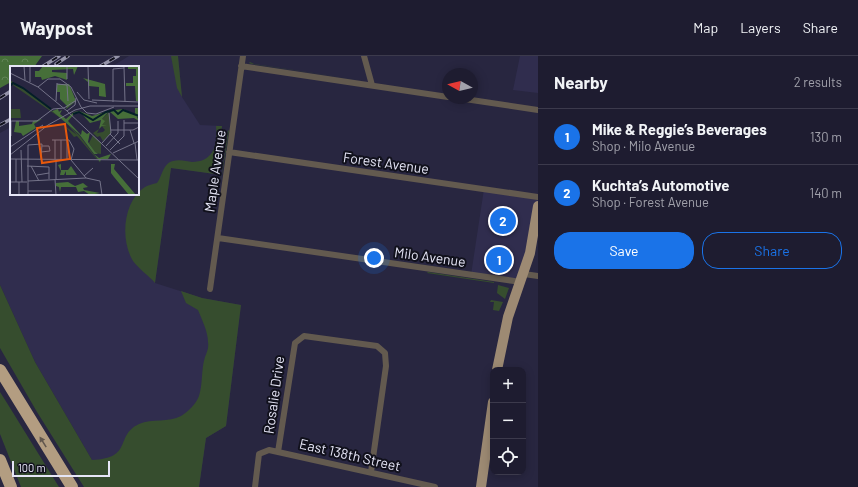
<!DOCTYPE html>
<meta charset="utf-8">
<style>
body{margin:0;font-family:Barlow,sans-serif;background:#262538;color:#f1f3f6}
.controls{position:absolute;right:12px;bottom:12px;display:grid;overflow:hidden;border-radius:8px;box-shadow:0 2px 10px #0003}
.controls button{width:36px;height:36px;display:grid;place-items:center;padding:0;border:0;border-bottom:1px solid #3c3a4c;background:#1e1c30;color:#f1f3f6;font:20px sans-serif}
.compass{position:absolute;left:442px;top:12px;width:36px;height:36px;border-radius:50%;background:#1e1c30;box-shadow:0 2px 10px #0003;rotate:278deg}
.scale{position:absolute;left:12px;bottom:10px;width:98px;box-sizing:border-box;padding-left:4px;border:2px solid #e6e6f7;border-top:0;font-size:11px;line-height:14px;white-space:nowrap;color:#e6e6f7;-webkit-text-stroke:3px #11111c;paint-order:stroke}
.you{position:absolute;left:374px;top:202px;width:14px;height:14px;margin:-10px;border:3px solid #fff;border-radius:50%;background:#1a73e8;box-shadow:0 0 0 6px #1a73e833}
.badge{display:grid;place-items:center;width:26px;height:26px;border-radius:50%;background:#1a73e8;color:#fff;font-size:13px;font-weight:700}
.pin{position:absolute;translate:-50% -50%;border:2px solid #fff;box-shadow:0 1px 4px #0006}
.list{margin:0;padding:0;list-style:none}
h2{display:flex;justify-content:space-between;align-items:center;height:52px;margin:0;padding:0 16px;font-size:17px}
h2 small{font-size:13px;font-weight:400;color:#a1a1ab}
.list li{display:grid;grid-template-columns:26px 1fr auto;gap:12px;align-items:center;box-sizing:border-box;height:56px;padding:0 16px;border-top:1px solid #3c3a4c}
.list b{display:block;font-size:15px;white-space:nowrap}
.list p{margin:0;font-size:13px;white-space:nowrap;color:#a1a1ab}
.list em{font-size:13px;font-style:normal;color:#a1a1ab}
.actions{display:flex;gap:8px;padding:12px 16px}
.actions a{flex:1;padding:9px 0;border:1px solid #1a73e8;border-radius:16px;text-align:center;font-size:14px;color:#1a73e8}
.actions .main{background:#1a73e8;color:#fff}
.icon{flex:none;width:22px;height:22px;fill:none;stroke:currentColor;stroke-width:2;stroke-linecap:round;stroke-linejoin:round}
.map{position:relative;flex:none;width:538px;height:431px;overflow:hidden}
header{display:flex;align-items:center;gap:24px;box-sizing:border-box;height:56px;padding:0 20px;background:#1e1c30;border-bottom:1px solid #3c3a4c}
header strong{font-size:19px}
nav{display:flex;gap:22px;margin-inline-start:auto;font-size:14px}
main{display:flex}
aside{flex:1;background:#1e1c30}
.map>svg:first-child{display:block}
.built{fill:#302d4e}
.grass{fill:#364d2e}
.forest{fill:url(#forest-crowns)}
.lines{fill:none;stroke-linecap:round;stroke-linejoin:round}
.street{stroke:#635a4f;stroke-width:6}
.primary{stroke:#9d8a73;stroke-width:10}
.highway{stroke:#b39d81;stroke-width:12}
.rail-casing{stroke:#9493a8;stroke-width:3.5}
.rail{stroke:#11111c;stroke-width:2;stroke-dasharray:6;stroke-linecap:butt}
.oneway{fill:#62574e}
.labels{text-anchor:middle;stroke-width:4;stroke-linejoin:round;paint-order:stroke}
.street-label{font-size:14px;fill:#e6e6f7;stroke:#11111c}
.inset-river{fill:none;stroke:#041e28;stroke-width:2}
.inset-road{fill:none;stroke:#747389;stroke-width:1}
.view{fill:#e8590c;fill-opacity:0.15;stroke:#e8590c;stroke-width:2}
.inset-edge{fill:none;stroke:#e6e6f7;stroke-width:2}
</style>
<header>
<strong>Waypost</strong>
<nav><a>Map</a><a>Layers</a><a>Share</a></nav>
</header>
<main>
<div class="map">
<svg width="538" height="431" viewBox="0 0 538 431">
<defs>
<pattern id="forest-crowns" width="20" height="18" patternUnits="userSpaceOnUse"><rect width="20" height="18" fill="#466f39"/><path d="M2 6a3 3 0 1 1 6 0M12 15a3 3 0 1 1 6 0" fill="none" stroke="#618456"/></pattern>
</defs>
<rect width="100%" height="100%" fill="#282640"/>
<path class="built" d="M129 0H178L182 41 200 69 222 70 215 118 171 112 155 227 202 242 241 249 226 370 206 382 199 431 92 404 35 306 0 229V77L11 71V138H138V11H111Z
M520 0H538V37L513 34Z
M484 133 538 141V182L534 181 521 226 471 219Z"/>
<path class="grass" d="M171 0H178L182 41 177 32Z
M250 6 254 8 366 25 252 8 249 7Z
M216 70H222L215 118 171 112 155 227C149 220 139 213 133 205 120 184 123 145 145 131 148 129 153 128 157 127 162 121 163 107 173 105 179 103 187 105 192 106 214 106 218 88 216 70Z
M228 74 229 75 220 131Z
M428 216 494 226V227L427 217Z
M0 229 35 306 92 404C134 402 114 380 139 368 152 362 169 367 181 360 188 356 196 348 199 340 203 328 201 313 205 301 207 296 209 292 208 286 208 276 202 264 198 254L186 247 181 235 202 242 241 249 226 370 206 382 199 431H84L37 356 0 292Z
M498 229 509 232 505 243 497 237Z
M491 244 503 246 499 255 493 254 494 246H490Z
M0 336 7 347 59 431H21L0 378Z"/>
<path class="forest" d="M0 0H42L34 11H11V26L0 32Z"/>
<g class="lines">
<path class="street" d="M364 0 372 29
M241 10 448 41
M458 42 538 54
M229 96 538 141
M218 182 521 226
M524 218 538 220
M210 233 243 0
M278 396 295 287 304 280 377 290 385 297 386 310 371 416
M255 431 259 398 269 394 435 431"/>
<path class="primary" d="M497 314 508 261 530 197 538 150
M481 431 493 346"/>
<path class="highway" d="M0 314 72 431
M0 404 11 431"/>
<defs>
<path id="rail" d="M56 8 68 0
M42 11 59 0
M99 11 118 0
M0 42 11 35
M0 69 11 63"/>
</defs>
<use href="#rail" class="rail-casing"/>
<use href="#rail" class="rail"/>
</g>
<defs><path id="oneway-solid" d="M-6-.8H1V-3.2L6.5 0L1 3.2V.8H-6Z"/></defs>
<use class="oneway" href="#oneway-solid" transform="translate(43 386) rotate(-122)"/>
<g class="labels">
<g class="street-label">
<text transform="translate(386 107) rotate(8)" y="5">Forest Avenue</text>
<text transform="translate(215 115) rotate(-82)" y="5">Maple Avenue</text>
<text transform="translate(430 201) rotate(8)" y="5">Milo Avenue</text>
<text transform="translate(274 339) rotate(-82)" y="5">Rosalie Drive</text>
<text transform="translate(350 399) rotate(13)" y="5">East 138th Street</text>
</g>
</g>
<g transform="translate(10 10)">
<rect width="129" height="129" fill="#282640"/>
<path d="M0 14 23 29 49 51 0 17ZM99 46 101 67 93 75 90 70 87 71 83 67 89 63 87 67 93 66 95 64 91 59 92 53ZM58 59 69 69 91 98 67 70 64 71 55 60 67 69ZM83 69 91 77V88L85 87 79 77Z" fill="#364d2e"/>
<path d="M33 0H68L64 9 63 3 42 4V6L57 7V14L45 10 32 14 31 11H25V5H29ZM118 0H129V35H126L125 20H116V17H123V10H126V3H118ZM73 12 95 18 96 31 89 30V21L79 20 78 16ZM47 18H59L66 35 56 43 57 40 50 33V26H47ZM125 42H128L129 51H127L129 55 124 52 108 53 99 45 113 43 125 48ZM48 43 49 46 50 45 52 44 50 48 56 53 64 46 69 45 82 50 99 45 92 53 95 55 92 59 97 60H92L89 63 91 54 80 57 71 47H65L58 55 71 69 72 64 77 68 80 66 78 76 85 86 88 88H84L89 92 101 88 98 93H91L90 96 69 68 42 45ZM32 53 24 58 26 62 13 70 11 67 4 66 6 55H9V60L22 58 23 55ZM51 98V104H58L61 100 67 109H56V105L54 109H50L51 105 48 99ZM101 98H105L104 103 126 129H119L104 111 101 107ZM58 116 65 120 73 117 78 121 73 122 74 124 90 127 80 129 74 125 68 126 66 121H51L50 126 49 121 46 120V117Z" fill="#466f39"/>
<path d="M0 43H10L11 52H0Z" fill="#364d2e"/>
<path class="inset-river" d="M0 20 3 17 13 22 41 43M63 48 69 46 83 54 96 46 104 44 108 48 113 44 129 50"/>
<path class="inset-road" d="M14 0 15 14M78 0 79 33M114 1 115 36M0 7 28 21 57 45 129 113M57 13V0M20 16V0M47 18 57 19 58 35M28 21 38 13H50L61 21 71 41 77 47 86 48 104 41M67 26 74 34 87 37M82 34 129 36M46 35 47 17M103 36V3L114 2M57 45 65 39 66 32M0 55H27L43 43 54 42 65 35M1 55V70M114 57H129M101 64H123L129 61M120 64 124 77M100 68 110 78M42 74H59L64 83 61 94 76 112 90 115 92 129M92 77 101 67 99 47M125 77 127 94M96 80 108 67V55M0 81 33 59M11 84 12 116M100 84 114 70V54M31 86 40 85 39 80H32M103 87 129 75M0 89 38 59 65 44 80 40H129M0 93 129 94M6 93V116M45 93V74M51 93V74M57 94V74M17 100 39 101V113M21 100 29 115M27 109 39 107M74 110 83 102M45 113 46 129M46 113V94M18 115 76 112M0 116H17M9 116V129M18 125H42M18 129V79L32 78 31 93"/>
<path class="view" d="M55 58 60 93 32 97 27 62Z"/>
<rect width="129" height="129" class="inset-edge"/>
</g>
</svg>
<div class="controls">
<button>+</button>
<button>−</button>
<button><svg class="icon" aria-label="locate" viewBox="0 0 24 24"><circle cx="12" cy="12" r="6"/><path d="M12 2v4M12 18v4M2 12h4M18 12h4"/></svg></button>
</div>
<svg class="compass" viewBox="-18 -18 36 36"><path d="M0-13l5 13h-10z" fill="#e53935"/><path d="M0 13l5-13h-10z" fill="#a1a1ab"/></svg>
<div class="scale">100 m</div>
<div class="you"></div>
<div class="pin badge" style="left:499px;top:204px">1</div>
<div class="pin badge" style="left:503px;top:165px">2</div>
</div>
<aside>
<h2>Nearby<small>2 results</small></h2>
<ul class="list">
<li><span class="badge">1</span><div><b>Mike &amp; Reggie’s Beverages</b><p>Shop · Milo Avenue</p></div><em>130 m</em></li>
<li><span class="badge">2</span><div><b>Kuchta’s Automotive</b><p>Shop · Forest Avenue</p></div><em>140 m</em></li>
</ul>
<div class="actions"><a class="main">Save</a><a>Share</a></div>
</aside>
</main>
